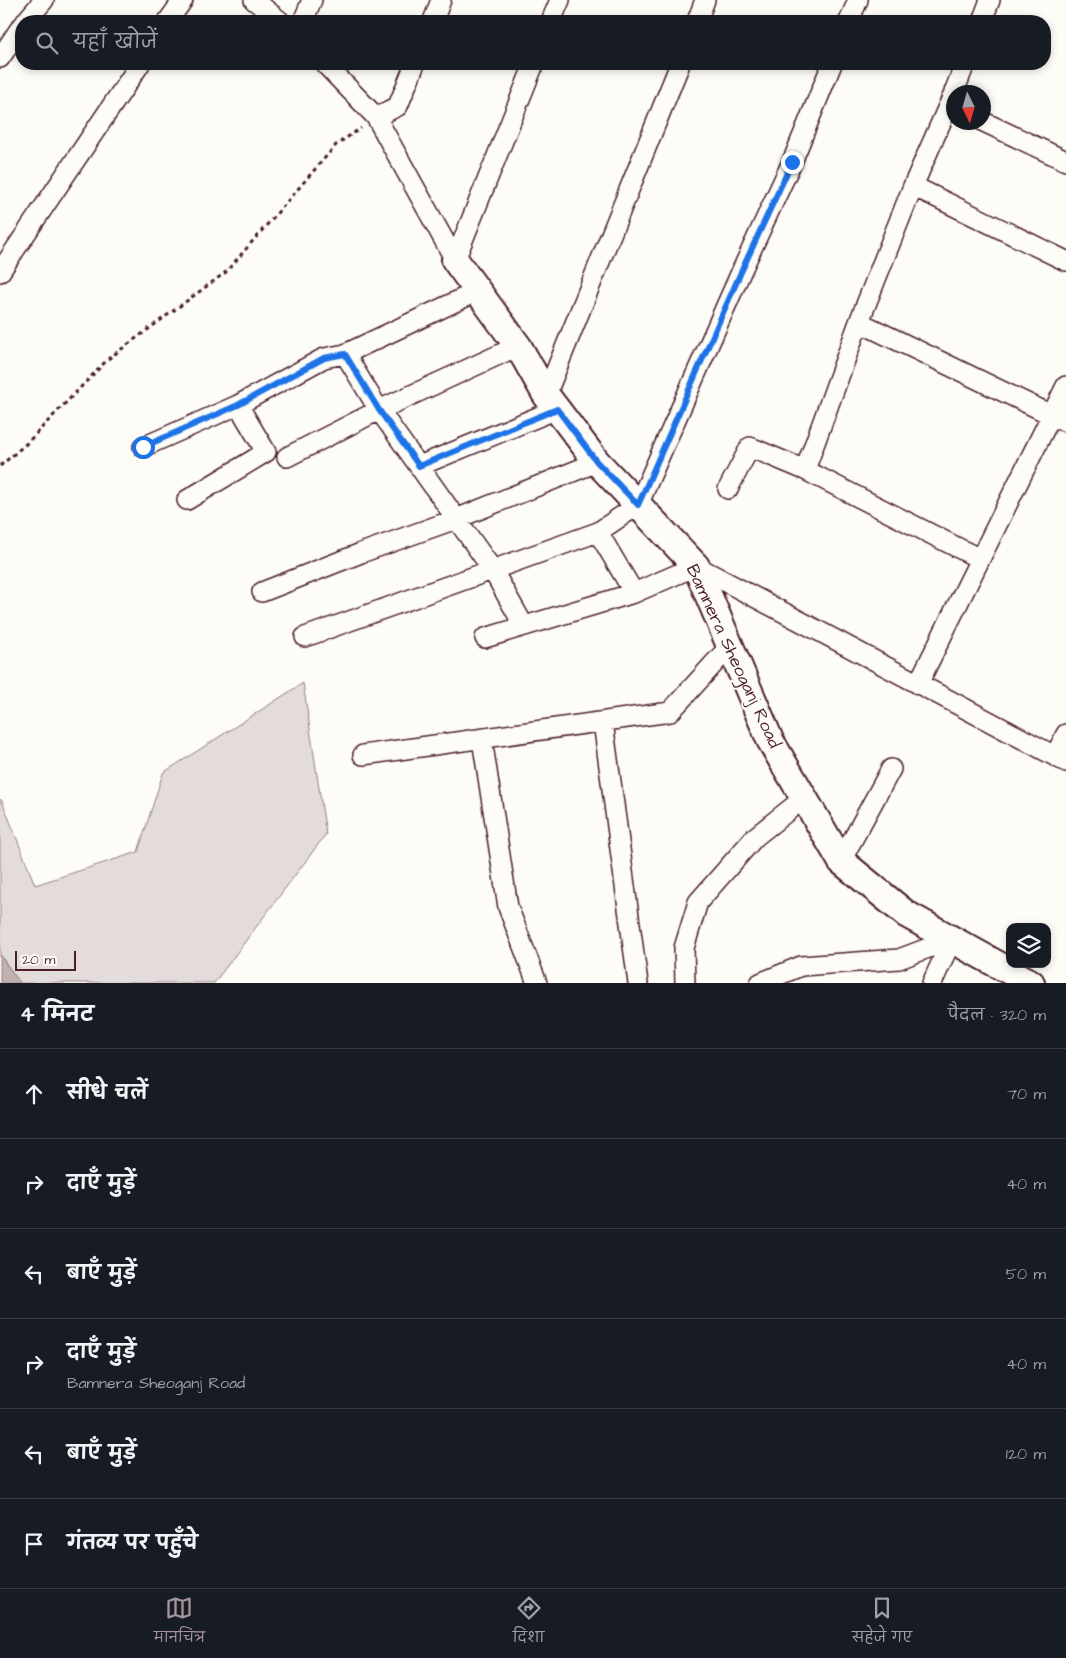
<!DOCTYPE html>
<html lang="hi">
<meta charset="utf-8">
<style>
body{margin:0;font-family:"Architects Daughter","Playpen Sans Deva",sans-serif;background:#20242c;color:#f1f3f6}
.controls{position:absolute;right:15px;bottom:15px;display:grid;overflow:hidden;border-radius:10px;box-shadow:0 2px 8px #0003}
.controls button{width:45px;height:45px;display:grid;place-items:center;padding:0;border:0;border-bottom:1px solid #363941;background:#171b24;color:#f1f3f6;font:25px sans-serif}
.compass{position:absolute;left:946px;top:85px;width:45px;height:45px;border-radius:50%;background:#171b24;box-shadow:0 2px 8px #0003;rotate:175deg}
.scale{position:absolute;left:15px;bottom:12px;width:61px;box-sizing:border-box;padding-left:5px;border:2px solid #4a1f2b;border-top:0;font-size:14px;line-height:18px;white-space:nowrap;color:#4a1f2b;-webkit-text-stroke:4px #fdfcf7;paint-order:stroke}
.stop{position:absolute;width:15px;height:15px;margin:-11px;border:4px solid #1a73e8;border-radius:50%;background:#fff}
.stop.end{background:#1a73e8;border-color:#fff;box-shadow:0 1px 5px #0008}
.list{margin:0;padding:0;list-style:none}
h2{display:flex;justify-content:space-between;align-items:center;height:65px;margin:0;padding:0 20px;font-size:21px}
h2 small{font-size:16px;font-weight:400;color:#9ea1a6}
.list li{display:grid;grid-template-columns:32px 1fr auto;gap:15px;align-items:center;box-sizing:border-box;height:90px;padding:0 20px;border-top:1px solid #363941}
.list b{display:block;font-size:19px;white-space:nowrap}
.list p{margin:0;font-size:16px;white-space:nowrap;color:#9ea1a6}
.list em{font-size:16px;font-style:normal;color:#9ea1a6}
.icon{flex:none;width:28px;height:28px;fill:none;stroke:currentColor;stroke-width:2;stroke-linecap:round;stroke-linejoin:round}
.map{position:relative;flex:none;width:1066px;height:983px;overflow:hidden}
.search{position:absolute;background:#171b24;box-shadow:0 2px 8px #0003;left:15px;right:15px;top:15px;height:55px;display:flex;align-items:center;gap:12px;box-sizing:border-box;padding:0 18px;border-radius:20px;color:#9ea1a6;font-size:19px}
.sheet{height:605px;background:#171b24}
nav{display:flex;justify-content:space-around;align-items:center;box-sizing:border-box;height:70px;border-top:1px solid #363941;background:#171b24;font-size:14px;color:#9ea1a6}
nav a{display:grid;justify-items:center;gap:2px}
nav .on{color:#a6949b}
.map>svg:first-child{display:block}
.green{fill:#e3dcda;stroke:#967e82}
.water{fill:#c0b1b1;stroke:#91777b}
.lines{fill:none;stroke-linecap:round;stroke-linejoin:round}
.minor-casing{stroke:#4a1f2b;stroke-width:22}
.secondary-casing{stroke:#4a1f2b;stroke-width:30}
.path{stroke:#4a1f2b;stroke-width:3;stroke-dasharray:4 4;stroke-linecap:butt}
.minor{stroke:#fdfcf7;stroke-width:19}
.secondary{stroke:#fdfcf7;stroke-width:26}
.route{stroke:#1a73e8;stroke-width:6}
.labels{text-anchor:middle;stroke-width:4;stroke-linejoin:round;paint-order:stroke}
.street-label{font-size:18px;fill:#4a1f2b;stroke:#fdfcf7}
</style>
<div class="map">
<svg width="1066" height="983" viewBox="0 0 1066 983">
<rect width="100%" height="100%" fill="#fdfcf7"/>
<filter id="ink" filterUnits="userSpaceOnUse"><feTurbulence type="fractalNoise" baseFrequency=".02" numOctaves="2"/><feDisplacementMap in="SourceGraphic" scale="10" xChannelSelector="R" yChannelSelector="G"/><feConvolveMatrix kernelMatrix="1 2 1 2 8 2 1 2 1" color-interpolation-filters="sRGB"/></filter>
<g filter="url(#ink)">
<path class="green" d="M303 683 326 834 214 983H20L0 955V799L2 801 35 885 138 852 163 773Z"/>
<path class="water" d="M0 955 20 983H0Z"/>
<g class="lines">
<defs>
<path id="minor" d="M254 0 280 21
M26 21 44 0
M168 21 183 0
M303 21 312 0
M433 21 441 0
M551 21 560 0
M697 21 705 0
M849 21 858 0
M982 21 990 0
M0 58 21 27
M325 64 376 117 455 260
M954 92 965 64
M376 117 398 106 415 64
M984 122 1066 161
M913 186 1066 261
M455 260 534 64
M0 272 140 64
M859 322 1066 422
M345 354 379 410 492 569 524 626
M546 395 680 64
M143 447 238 405 324 358 345 354 478 291
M287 457 379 410 518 346
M419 466 557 409
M805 470 859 322 913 186 954 93
M728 489 750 447 805 470 980 559
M187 500 266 452 238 405
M598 532 634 593
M262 592 361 553 456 519 597 462
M305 637 598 532 638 505 741 272 792 162 832 64
M485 638 634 593 696 566 1066 762
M918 684 1066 386
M603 722 638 983
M482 739 508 907 537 983
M363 755 670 712 730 646
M1055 756 1066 734
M841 861 891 769
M685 983 684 948 698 902 755 837 804 798
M760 983 801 966 899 959 952 939
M932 983 952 939"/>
<path id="secondary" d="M455 260 518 346 546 395 597 462 696 566 770 740 841 861 906 914 1031 983"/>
</defs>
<use href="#minor" class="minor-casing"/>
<use href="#secondary" class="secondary-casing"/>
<path class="path" d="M0 466 27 443 108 359 226 272 336 145 361 128"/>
<use href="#minor" class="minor"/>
<use href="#secondary" class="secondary"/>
</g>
</g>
<g class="lines" filter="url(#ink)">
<path class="route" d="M143 447 238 405 324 358 345 354 379 410 419 466 557 409 597 462 638 505 741 272 792 162"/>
</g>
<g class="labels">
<g class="street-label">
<text transform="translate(734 656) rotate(65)" y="6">Bamnera Sheoganj Road</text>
</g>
</g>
</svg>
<div class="controls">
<button><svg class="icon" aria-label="layers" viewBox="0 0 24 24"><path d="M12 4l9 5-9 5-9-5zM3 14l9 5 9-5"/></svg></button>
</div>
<svg class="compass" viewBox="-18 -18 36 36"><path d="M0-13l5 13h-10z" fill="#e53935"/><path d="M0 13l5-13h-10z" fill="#9ea1a6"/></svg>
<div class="scale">20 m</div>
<div class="stop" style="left:143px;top:447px"></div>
<div class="stop end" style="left:792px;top:162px"></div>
<div class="search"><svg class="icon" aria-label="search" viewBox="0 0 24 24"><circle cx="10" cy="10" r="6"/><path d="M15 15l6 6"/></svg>यहाँ खोजें</div>
</div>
<section class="sheet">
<h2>4 मिनट<small>पैदल · 320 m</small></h2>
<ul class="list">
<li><svg class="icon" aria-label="ahead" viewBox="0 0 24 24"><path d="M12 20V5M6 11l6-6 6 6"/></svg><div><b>सीधे चलें</b></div><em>70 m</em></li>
<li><svg class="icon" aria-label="right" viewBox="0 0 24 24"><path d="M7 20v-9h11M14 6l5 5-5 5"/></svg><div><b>दाएँ मुड़ें</b></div><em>40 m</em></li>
<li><svg class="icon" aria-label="left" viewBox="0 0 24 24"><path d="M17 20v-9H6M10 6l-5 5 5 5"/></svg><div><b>बाएँ मुड़ें</b></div><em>50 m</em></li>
<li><svg class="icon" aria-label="right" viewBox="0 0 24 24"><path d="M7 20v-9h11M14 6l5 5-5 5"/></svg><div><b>दाएँ मुड़ें</b><p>Bamnera Sheoganj Road</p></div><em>40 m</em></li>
<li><svg class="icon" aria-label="left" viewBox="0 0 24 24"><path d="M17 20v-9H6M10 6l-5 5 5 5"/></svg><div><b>बाएँ मुड़ें</b></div><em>120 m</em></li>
<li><svg class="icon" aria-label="arrive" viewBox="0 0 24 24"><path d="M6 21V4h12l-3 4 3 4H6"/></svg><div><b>गंतव्य पर पहुँचे</b></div></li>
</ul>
</section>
<nav>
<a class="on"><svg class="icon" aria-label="map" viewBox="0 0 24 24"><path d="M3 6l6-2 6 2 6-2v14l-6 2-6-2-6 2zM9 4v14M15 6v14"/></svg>मानचित्र</a>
<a><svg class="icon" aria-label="directions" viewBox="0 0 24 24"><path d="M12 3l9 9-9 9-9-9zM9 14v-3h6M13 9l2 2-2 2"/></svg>दिशा</a>
<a><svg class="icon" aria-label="saved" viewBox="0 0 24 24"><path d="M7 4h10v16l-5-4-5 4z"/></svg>सहेजे गए</a>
</nav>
